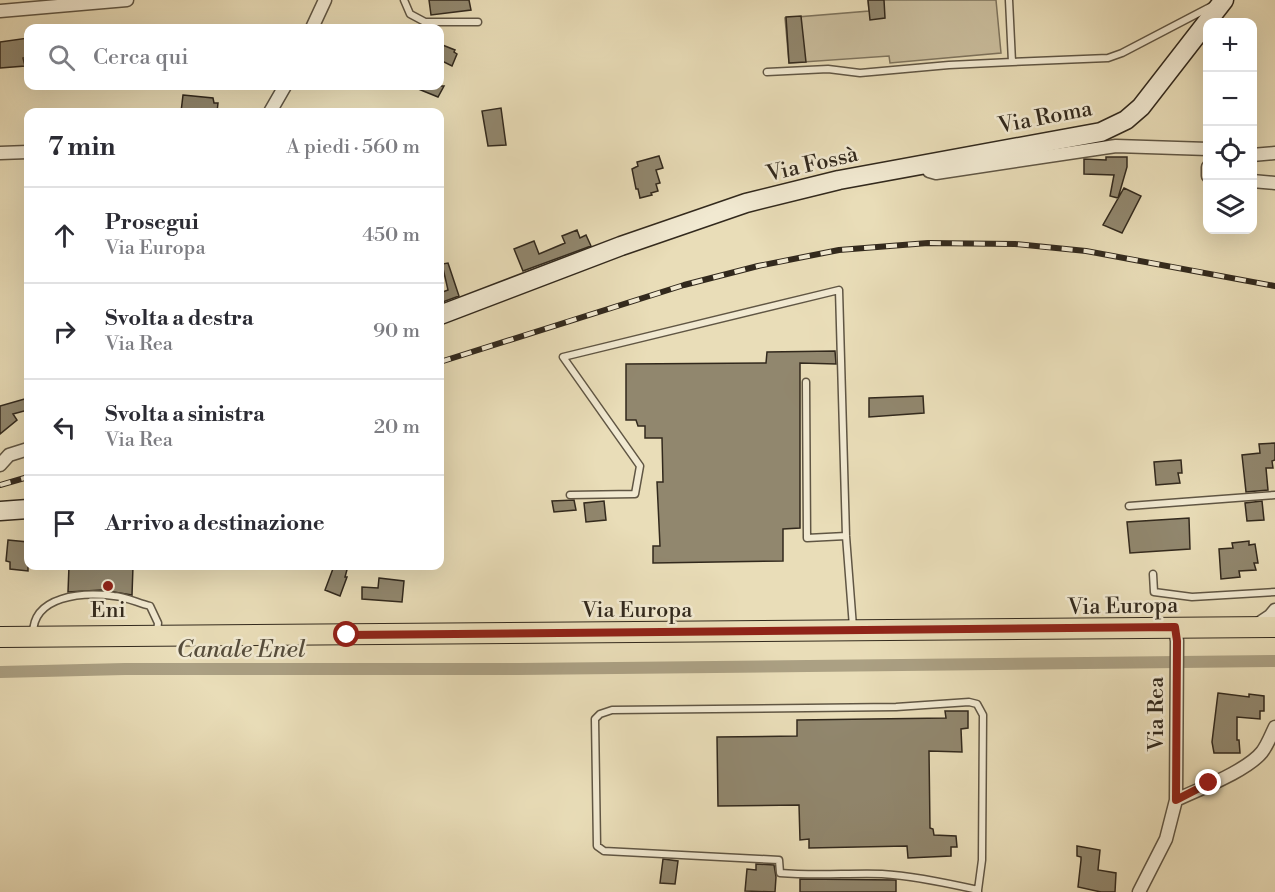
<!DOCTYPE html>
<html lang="it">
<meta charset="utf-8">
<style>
body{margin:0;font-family:"Libre Bodoni",serif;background:#f7f7f7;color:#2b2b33}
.controls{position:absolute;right:18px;top:18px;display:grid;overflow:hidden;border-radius:12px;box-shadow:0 6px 24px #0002}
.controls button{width:54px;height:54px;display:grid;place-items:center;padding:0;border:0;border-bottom:2px solid #e1e1e2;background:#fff;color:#2b2b33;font:30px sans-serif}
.stop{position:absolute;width:18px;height:18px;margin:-14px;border:4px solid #8f2418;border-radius:50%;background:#fff}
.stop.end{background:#8f2418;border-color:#fff;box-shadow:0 2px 6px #0008}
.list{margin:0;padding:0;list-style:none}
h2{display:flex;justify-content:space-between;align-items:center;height:78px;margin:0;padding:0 24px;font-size:26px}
h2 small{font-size:20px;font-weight:400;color:#7c7c81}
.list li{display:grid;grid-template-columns:39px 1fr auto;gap:18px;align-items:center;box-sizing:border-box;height:96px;padding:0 24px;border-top:2px solid #e1e1e2}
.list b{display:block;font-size:22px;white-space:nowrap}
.list p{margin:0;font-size:20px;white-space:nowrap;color:#7c7c81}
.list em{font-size:20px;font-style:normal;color:#7c7c81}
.icon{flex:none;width:33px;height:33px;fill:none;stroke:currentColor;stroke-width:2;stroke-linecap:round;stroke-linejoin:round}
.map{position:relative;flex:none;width:1275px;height:892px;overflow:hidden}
.search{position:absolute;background:#fff;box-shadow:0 6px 24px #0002;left:24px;top:24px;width:420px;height:66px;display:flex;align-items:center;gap:15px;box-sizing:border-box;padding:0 21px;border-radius:12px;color:#7c7c81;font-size:22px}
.panel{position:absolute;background:#fff;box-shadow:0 6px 24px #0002;left:24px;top:108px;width:420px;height:462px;border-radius:12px}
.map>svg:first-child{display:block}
.green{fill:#cabe9e;stroke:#7e745e;stroke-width:1.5}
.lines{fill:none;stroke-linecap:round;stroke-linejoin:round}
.canal{stroke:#aba083;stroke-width:12}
.building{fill:#91876e;stroke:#32291d;stroke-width:1.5}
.lane-casing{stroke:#605644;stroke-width:9}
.street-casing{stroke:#605644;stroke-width:15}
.secondary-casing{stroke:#32291d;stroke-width:21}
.primary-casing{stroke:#32291d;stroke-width:22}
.lane{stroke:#f1e9d1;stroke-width:6}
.street{stroke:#f1e9d1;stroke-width:12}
.secondary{stroke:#f1e9d1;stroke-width:18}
.primary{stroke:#e9ddb8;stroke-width:20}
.rail-casing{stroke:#32291d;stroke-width:6}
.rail{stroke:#f1e9d1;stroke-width:4;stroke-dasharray:11;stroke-linecap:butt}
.route{stroke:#8f2418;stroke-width:8}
.poi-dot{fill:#8f2418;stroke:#f1e9d1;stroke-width:2}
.labels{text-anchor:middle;stroke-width:5;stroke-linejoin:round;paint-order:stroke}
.street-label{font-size:22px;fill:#32291d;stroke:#f1e9d1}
.poi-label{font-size:22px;fill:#32291d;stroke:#f1e9d1}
.water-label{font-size:24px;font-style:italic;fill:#564d3c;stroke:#f1e9d1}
</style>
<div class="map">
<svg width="1275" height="892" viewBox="0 0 1275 892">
<rect width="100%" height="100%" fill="#e9ddb8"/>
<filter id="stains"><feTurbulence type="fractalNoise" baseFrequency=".00333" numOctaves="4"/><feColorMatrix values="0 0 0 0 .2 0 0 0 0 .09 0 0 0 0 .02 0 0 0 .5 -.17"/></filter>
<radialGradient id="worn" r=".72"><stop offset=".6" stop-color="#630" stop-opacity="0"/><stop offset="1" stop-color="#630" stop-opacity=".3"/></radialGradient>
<path class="green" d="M868 0H996L1001 53 890 63 889 56 789 63 785 18 869 11Z"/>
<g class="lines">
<path class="canal" d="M0 672 125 669H518L1275 661"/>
</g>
<path class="building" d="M429 0H469L471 10 431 15Z
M868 0H884L885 18 870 20Z
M801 16 806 62 789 63 786 17Z
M28 38V57L23 58 25 66 0 68V42Z
M440 44 455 50 454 52 457 54 452 66 440 60Z
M411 86H444L438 97Z
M183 95 213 98 214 103H218L217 112H181Z
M501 108 506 145 488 146 482 111Z
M659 156 663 168 656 170 660 183 656 184 658 191 651 193 652 195 640 198 638 189H636L632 169 638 166 637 162Z
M1106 157H1127V167L1118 198 1110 196 1114 175 1084 174V159L1106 160Z
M1124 188 1141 196 1122 233 1103 225Z
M577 230 580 238 586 235 591 246 523 271 514 249 534 241 539 254 565 243 562 236Z
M448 263 459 296 440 303V293L448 290 442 264Z
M835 351 836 364 800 363V528L783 529V561L653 563V546H660L657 482H663L662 438H645V426H638L636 420H626V364L766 363 767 352Z
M923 396 924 413 869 417V398Z
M28 398V410L13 414 17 420 0 434V406Z
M1275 443V460L1272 461 1273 468H1266L1268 490 1246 492 1242 455 1260 453 1259 444Z
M1181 460 1182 473H1178L1180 483 1156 485 1154 462Z
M574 500 576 510 554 512 552 501Z
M604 501 606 520 586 522 584 503Z
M1262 501 1264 520 1247 521 1245 503Z
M1189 518 1190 549 1130 553 1127 522Z
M8 540 28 542V571L10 569V562L6 561Z
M1249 541V545L1255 544 1258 563H1254L1256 570 1239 571 1240 577 1221 579 1219 549 1233 548 1232 543Z
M69 566H133L132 595 102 590 68 592Z
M334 566H348L345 577H347L340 596 325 590Z
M379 578 404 581 402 602 362 599V587L378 588Z
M1218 693 1249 697V694L1264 696V711H1260V719L1237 717V740H1239L1240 753H1214L1212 742Z
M945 711H968V728L961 729 962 752 929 751 930 828 933 829 934 835 956 836 957 847H951V856L908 858 907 846 809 848V839L800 840 799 805 718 806 717 737 797 736V720L946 718Z
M1077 846 1100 850 1098 870 1116 873 1115 892H1101L1078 887 1081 860V857L1077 856Z
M663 859 678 861 675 884 660 883Z
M756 864 774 865 776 877 775 892 745 891 747 869 756 870Z
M800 879 896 880V892H800Z"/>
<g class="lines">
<defs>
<path id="lane" d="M404 0 410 14 425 22H478
M1009 0 1012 62 1108 58 1122 53 1212 6
M767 72 828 69 860 73 949 65 1012 62
M806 382 807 538 846 536
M570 495 635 494 640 466 563 357 839 290 846 536 853 627
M1129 506 1275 495
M1153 574 1154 592 1192 597 1275 592
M33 635C32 595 83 592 114 596 126 597 138 603 150 606L158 623 157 632
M978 890 982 860 983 715 977 704 969 702 896 707 612 710 600 714 595 719 597 846 604 851 779 860 780 873C815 876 848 873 882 874 914 876 947 883 978 890V892"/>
<path id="street" d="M0 11 127 0
M312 28 325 0
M270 112 285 86
M0 153 28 152
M1252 155 1275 153
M926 164 929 171 936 173 1116 146 1208 149
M1208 167V176
M1252 181 1275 183
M0 465 9 455 28 449
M1255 626 1270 616 1275 610
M1176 800C1199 789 1247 771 1262 752 1268 744 1271 735 1275 727
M1139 892 1166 839 1176 800 1177 641 1175 628"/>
<path id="secondary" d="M440 315 621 246 746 203 839 180 1101 132 1126 120 1141 107 1224 0
M0 511 28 509"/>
<path id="primary" d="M0 637 1275 627"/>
</defs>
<use href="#lane" class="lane-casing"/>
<use href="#street" class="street-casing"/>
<use href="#secondary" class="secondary-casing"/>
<use href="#primary" class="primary-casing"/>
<use href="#lane" class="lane"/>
<use href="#street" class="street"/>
<use href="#secondary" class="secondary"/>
<use href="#primary" class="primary"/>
<defs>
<path id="rail" d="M440 362 684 285 758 266 839 250 928 243 1015 244 1086 251 1275 286
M0 485 28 477"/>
</defs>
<use href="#rail" class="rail-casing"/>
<use href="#rail" class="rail"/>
</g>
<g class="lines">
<path class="route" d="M347 635 1175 627 1177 641 1176 800 1209 783"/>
</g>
<circle class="poi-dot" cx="108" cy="586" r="6"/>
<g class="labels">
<g class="street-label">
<text transform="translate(1045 116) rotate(-11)" y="8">Via Roma</text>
<text transform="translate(812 163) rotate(-13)" y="8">Via Fossà</text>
<text transform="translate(1123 605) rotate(-1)" y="8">Via Europa</text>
<text x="637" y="617">Via Europa</text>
<text transform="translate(1155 714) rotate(-90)" y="8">Via Rea</text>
</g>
<g class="poi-label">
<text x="108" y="617">Eni</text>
</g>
<g class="water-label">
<text x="241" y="657">Canale Enel</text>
</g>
</g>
<rect width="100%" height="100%" filter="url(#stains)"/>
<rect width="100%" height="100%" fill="url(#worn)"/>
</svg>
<div class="controls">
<button>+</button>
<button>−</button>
<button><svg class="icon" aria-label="locate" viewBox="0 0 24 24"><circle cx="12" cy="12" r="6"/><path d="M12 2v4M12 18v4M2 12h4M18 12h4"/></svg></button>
<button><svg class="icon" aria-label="layers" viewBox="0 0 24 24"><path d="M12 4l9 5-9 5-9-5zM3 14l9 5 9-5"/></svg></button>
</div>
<div class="stop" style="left:347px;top:635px"></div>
<div class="stop end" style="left:1209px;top:783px"></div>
<div class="search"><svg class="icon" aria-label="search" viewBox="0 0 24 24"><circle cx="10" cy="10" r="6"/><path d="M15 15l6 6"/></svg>Cerca qui</div>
<section class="panel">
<h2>7 min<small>A piedi · 560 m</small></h2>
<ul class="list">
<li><svg class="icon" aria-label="ahead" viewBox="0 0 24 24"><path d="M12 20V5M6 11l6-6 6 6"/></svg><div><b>Prosegui</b><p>Via Europa</p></div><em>450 m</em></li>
<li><svg class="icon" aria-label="right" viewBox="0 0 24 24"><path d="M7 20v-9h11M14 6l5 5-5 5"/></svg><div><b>Svolta a destra</b><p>Via Rea</p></div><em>90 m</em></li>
<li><svg class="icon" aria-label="left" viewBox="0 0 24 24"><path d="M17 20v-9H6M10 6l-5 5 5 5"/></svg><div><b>Svolta a sinistra</b><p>Via Rea</p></div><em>20 m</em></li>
<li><svg class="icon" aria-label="arrive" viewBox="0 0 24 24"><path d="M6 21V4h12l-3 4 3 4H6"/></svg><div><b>Arrivo a destinazione</b></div></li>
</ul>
</section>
</div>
